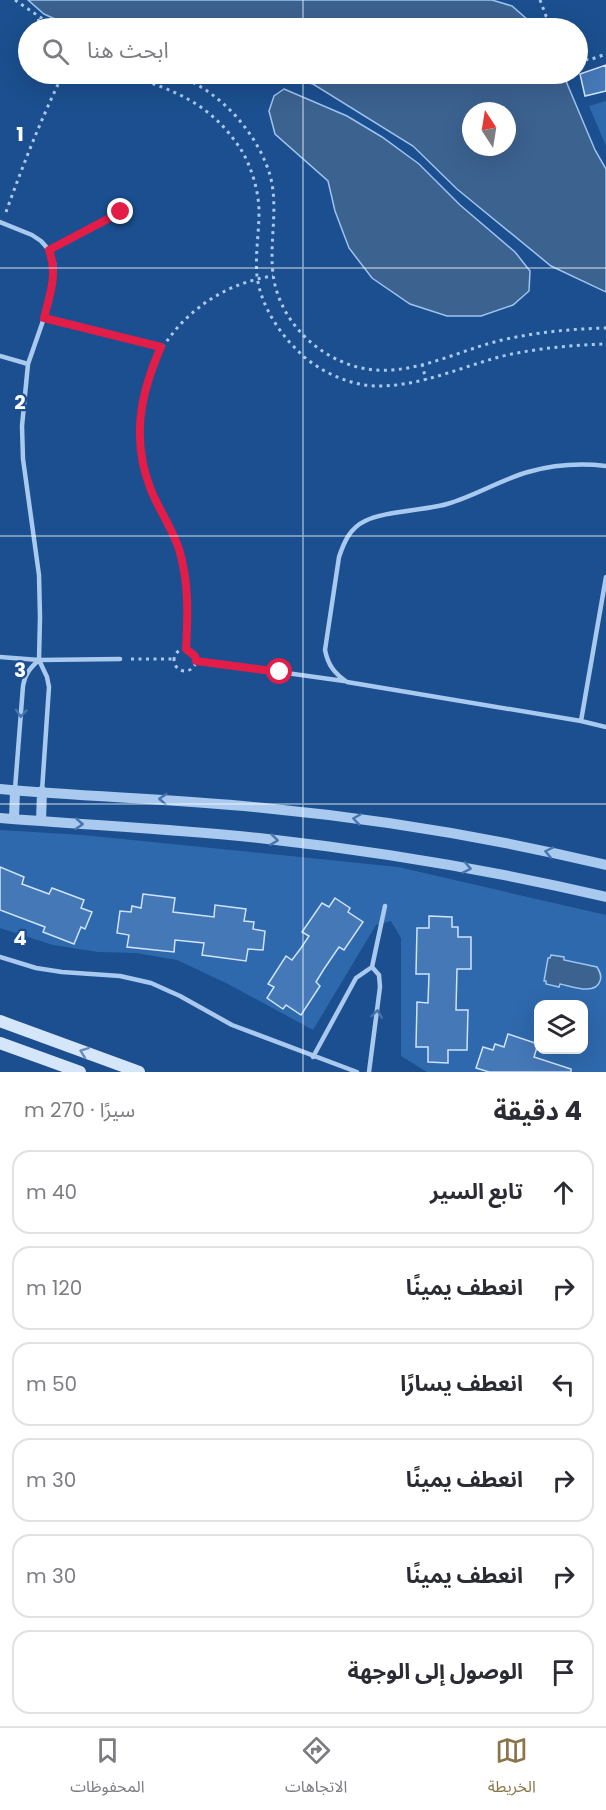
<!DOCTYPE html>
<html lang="ar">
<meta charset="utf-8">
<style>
body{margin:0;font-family:Poppins,"Noto Sans Arabic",sans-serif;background:#f7f7f7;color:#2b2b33;direction:rtl}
.controls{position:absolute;right:18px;bottom:18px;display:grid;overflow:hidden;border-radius:12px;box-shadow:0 6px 24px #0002}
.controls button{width:54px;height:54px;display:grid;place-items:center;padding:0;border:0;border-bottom:2px solid #e1e1e2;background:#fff;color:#2b2b33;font:30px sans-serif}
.compass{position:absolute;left:462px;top:102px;width:54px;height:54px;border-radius:50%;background:#fff;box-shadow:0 6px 24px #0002;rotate:348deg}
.stop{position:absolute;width:18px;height:18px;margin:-14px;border:4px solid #e11d48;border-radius:50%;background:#fff}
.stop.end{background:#e11d48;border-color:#fff;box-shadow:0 2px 6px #0008}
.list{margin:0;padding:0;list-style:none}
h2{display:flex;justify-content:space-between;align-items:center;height:78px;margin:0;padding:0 24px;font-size:26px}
h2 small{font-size:20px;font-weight:400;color:#7c7c81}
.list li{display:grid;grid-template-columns:39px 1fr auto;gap:18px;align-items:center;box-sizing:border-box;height:84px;margin:0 12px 12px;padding:0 12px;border:2px solid #e1e1e2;border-radius:18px}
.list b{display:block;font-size:22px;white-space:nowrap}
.list em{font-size:20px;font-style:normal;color:#7c7c81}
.icon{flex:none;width:33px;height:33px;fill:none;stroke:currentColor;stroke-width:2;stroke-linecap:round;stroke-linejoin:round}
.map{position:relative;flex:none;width:606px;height:1072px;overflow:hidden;direction:ltr}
.search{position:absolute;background:#fff;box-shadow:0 6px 24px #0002;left:18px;right:18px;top:18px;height:66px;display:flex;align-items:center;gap:15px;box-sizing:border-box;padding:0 21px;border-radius:33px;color:#7c7c81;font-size:22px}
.sheet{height:654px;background:#fff}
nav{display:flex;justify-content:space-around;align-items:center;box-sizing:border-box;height:84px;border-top:2px solid #e1e1e2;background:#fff;font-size:16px;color:#7c7c81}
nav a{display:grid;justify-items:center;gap:3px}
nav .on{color:#8a764a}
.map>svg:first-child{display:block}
.green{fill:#2e69ad;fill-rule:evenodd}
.water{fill:#3c6290;stroke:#9cc4f0;stroke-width:1.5;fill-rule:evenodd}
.building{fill:#4478b7;stroke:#cfe3fa;stroke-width:1.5}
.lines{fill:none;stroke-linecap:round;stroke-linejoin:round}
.path{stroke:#a9c9ee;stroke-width:3;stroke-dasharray:3 4.5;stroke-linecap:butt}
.service{stroke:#a9c9ee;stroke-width:4.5}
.tertiary{stroke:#a9c9ee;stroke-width:10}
.secondary{stroke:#d6e6fa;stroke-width:12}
.oneway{stroke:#4674ac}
.oneway2{stroke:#668bba}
.route{stroke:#e11d48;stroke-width:8}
.grid{fill:none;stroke:#fff;stroke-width:1.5;stroke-opacity:0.55}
.grid-label{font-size:20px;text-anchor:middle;font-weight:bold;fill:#fff;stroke:#1b4f8f;stroke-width:4.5;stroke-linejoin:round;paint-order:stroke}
</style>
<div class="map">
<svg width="606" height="1072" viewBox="0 0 606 1072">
<rect width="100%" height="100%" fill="#1b4f8f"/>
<path class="green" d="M606 101V146L589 106Z
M0 830 83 835 398 867 606 915V1072H427L401 1056V938L391 921 376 925 313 1030 228 984 177 960 136 953 98 952 53 945 0 928ZM538 1005H584V1050H538Z"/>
<path class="water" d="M28 0H492L512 6 537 28H75L44 14Z
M264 74H563L595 150 606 169V292L551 266 457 189 413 146 313 84ZM471 111H507V147H471Z
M284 89 347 116 382 137 419 164 460 205 515 252 530 271 529 291 513 305 481 316H447L410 304 372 278 349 248 335 211 328 181 275 134 269 111 274 96Z
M551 955 564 957V960L597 967C600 972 602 976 600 981 595 996 571 986 560 984L559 987 546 984V981H544L548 958H550Z"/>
<path class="building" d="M606 65V91L585 96 580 74Z
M0 867 24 877 22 884 49 894 52 888 84 900 81 908 92 912 85 929 81 927 74 944 43 932 45 927 0 910Z
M143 894 175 898 173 912 214 917 215 905 246 909 244 921 254 922 253 929 265 931 263 950 248 949 246 961 202 955 204 943 175 940 174 952 127 947 129 935 117 933 120 911 131 912 132 906 141 908Z
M335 898 350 908 348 912 363 922 344 950 339 947 324 969 316 982 320 986 301 1015 286 1005 283 1009 267 998 274 987 268 984 286 956 292 960 301 948 309 936 302 932 322 903 329 907Z
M429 916 452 917V927H458V937H471V969H457L456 1010H468L467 1050H448V1063L428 1062V1047H416L417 1002 428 1003 429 974H416L417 928H429Z
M508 1034 538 1044 534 1057 571 1069V1072H489L476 1068 483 1047 493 1050 495 1044 504 1047Z"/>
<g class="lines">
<path class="path" d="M15 0 56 28
M540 0 546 16 556 28
M38 19 42 28
M578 58 589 60 606 54
M124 74C174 90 209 102 240 148 251 165 259 191 259 212 259 234 255 254 257 276 261 306 279 333 301 354 319 371 349 385 375 386 421 387 462 366 507 355 540 348 573 345 606 344
M172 74C182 78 192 81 201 87 232 106 259 139 270 175 279 208 269 241 273 274 279 324 325 366 375 370 419 373 460 350 502 340 537 332 571 329 606 328
M6 212C23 165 41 119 63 74
M52 320 161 347
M422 364 426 380
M186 649C188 614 190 579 178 546 167 517 149 493 142 462 123 374 184 289 273 276
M174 660a11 11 0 1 1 22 0a11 11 0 1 1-22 0Z
M131 659H174
M196 661 227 665"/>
<path class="service" d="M0 222 32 235 41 241 49 250 54 263V277L44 318 28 364 22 426 23 459 39 575 40 617 39 660 47 677 49 687 42 791
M49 250 121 212
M0 356 28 364
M606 466C580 463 553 465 528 472 500 480 475 496 447 504 423 511 384 511 365 521 350 528 344 542 339 557L325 650C328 665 334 673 347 682L581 721 606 727
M0 657 39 660 120 659
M236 666 344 681
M581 721 606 577
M15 789 23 686C25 674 30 668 39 660
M0 957 36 968 62 972 120 976 151 983 180 996 232 1025 357 1072
M372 967 385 906
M313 1057 356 978 372 967 379 975 380 987 369 1072"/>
<path class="tertiary" d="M0 789C88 797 176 799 264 808 379 819 494 838 606 865
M0 818C86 825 173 829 259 838 376 851 492 870 606 897
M14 819 15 790
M41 821 42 791"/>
<path class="secondary" d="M0 1021 139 1072
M0 1043 80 1072"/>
</g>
<defs><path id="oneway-chevron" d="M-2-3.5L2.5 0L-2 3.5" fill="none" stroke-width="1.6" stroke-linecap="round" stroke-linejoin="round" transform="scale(1.5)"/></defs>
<g class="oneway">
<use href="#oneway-chevron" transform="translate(21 713) rotate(94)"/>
<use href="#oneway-chevron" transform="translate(163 799) rotate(-176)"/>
<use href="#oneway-chevron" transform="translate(357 819) rotate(-172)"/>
<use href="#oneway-chevron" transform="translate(79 824) rotate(4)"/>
<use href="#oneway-chevron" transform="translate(274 840) rotate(7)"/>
<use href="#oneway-chevron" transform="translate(549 852) rotate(-168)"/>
<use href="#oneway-chevron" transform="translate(467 868) rotate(11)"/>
<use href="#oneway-chevron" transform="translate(377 1014) rotate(-82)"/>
</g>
<use class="oneway2" href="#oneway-chevron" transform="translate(84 1052) rotate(-160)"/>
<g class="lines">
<path class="route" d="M121 212 49 250C58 274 50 294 44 318L161 347C140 394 131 440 151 490 159 510 172 528 179 549 189 582 188 615 186 649L195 656 196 661 280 672"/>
</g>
<path class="grid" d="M303 0V28M303 74V1072M0 268H606M0 536H606M0 804H606"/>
<g class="grid-label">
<text x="20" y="141">1</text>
<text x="20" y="409">2</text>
<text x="20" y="677">3</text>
<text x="20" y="945">4</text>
</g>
</svg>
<div class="controls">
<button><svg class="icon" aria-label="layers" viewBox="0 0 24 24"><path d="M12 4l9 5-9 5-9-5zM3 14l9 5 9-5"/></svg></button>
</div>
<svg class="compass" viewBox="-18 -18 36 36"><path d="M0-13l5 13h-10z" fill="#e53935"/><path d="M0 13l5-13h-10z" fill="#7c7c81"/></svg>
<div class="stop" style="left:280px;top:672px"></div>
<div class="stop end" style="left:121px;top:212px"></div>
<div class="search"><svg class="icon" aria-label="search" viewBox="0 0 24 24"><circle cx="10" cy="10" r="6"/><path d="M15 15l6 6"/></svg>ابحث هنا</div>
</div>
<section class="sheet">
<h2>4 دقيقة<small>سيرًا · 270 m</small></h2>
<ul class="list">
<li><svg class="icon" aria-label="ahead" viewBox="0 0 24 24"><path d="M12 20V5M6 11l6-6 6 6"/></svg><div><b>تابع السير</b></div><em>40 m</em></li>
<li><svg class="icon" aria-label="right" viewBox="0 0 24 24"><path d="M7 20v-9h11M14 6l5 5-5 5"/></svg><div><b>انعطف يمينًا</b></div><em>120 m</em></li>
<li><svg class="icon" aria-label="left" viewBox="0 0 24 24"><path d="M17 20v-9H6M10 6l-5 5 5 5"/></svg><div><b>انعطف يسارًا</b></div><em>50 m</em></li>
<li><svg class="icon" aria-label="right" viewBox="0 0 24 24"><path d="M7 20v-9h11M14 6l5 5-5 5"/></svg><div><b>انعطف يمينًا</b></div><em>30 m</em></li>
<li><svg class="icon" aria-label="right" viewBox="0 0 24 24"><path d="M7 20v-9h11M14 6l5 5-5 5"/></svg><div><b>انعطف يمينًا</b></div><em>30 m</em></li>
<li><svg class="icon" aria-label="arrive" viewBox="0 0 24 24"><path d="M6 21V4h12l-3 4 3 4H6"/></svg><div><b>الوصول إلى الوجهة</b></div></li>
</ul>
</section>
<nav>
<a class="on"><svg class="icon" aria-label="map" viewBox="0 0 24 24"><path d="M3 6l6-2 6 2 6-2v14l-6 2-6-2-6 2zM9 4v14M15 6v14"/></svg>الخريطة</a>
<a><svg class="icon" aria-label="directions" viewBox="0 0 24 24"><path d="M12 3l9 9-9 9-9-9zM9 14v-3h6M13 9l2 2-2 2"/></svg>الاتجاهات</a>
<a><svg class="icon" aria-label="saved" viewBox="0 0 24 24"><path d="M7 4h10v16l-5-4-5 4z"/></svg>المحفوظات</a>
</nav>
